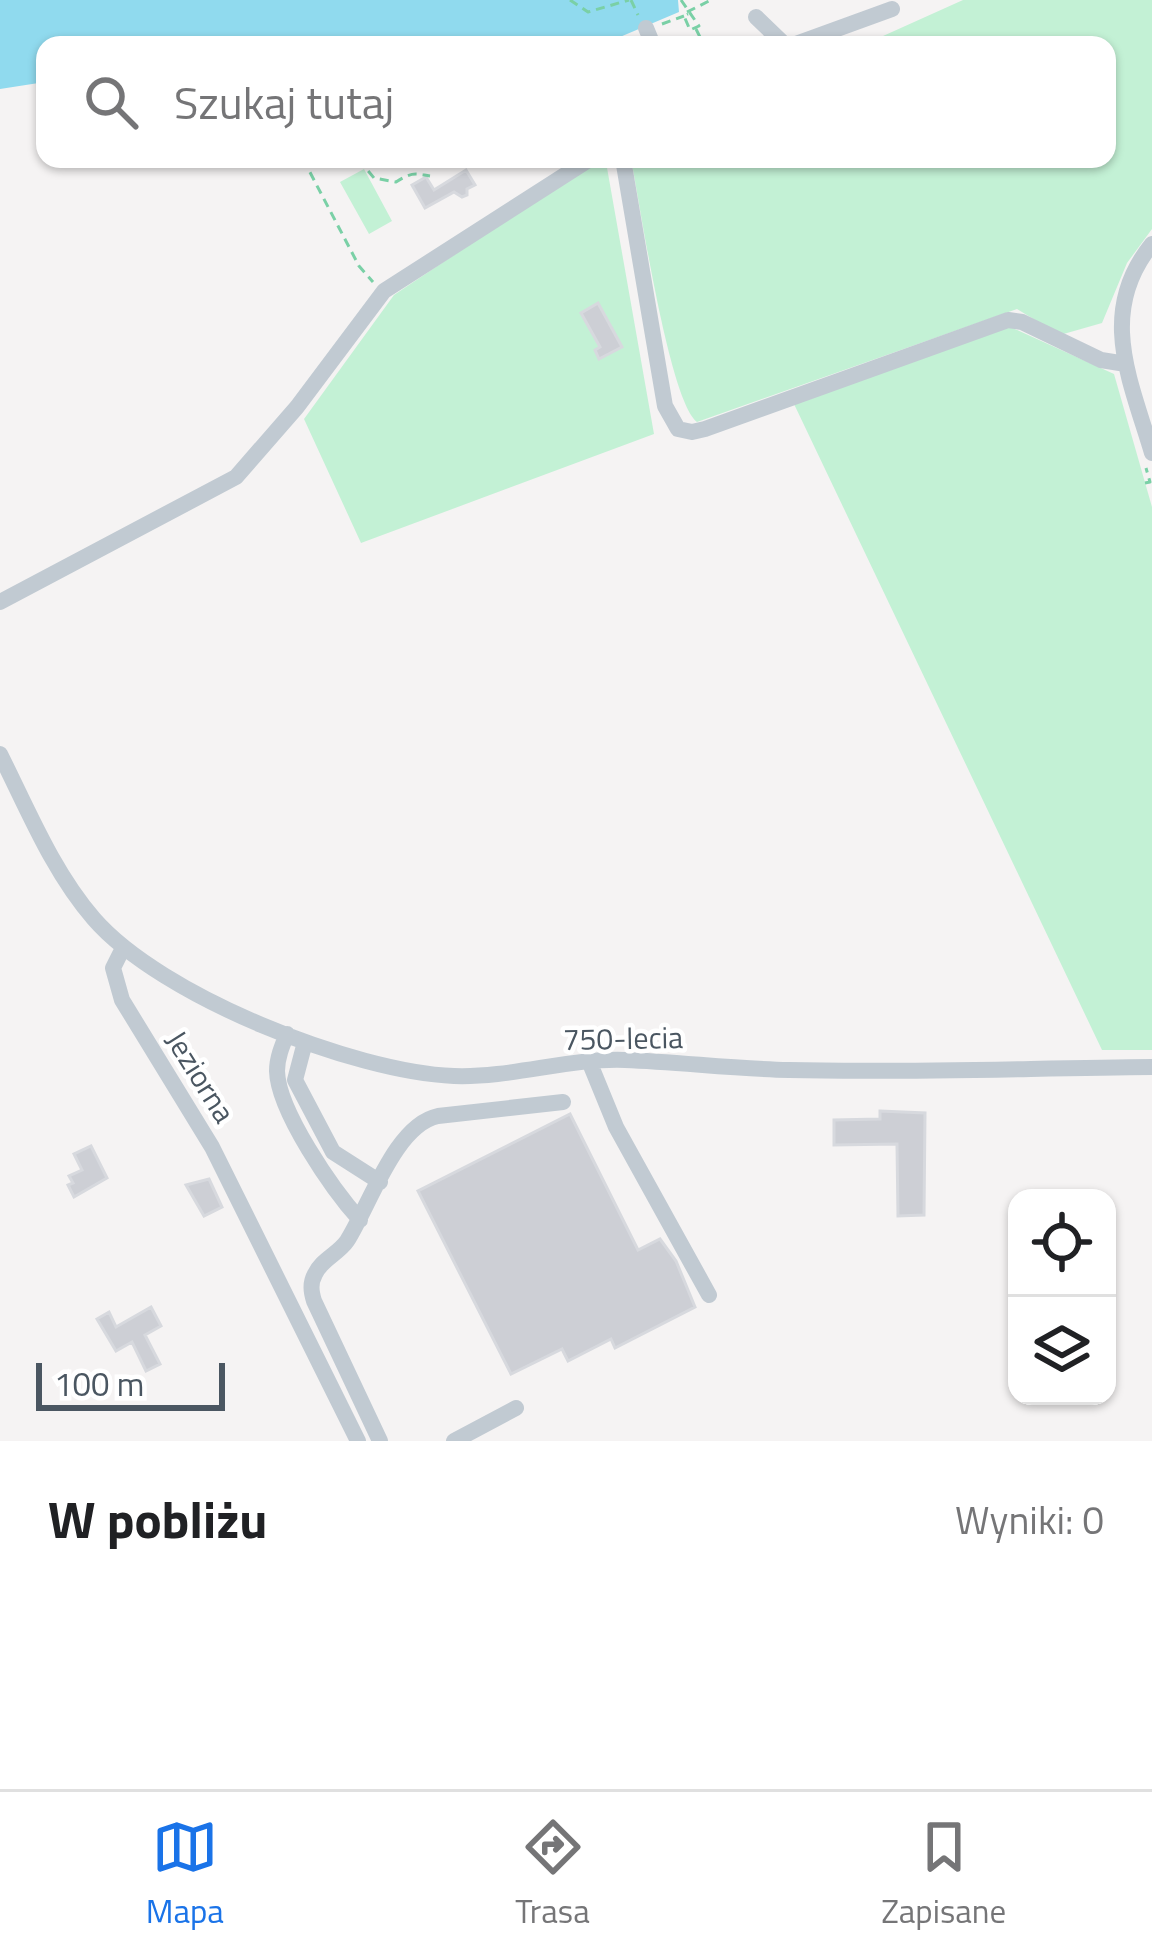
<!DOCTYPE html>
<html lang="pl">
<meta charset="utf-8">
<style>
body{margin:0;font-family:"Titillium Web",sans-serif;background:#f6f6f6;color:#202124}
.controls{position:absolute;right:36px;bottom:36px;display:grid;overflow:hidden;border-radius:24px;box-shadow:0 3px 9px #0004}
.controls button{width:108px;height:108px;display:grid;place-items:center;padding:0;border:0;border-bottom:3px solid #e0e0e0;background:#fff;color:#202124;font:60px sans-serif}
.scale{position:absolute;left:36px;bottom:30px;width:189px;box-sizing:border-box;padding-left:12px;border:6px solid #4a5661;border-top:0;font-size:33px;line-height:42px;white-space:nowrap;color:#4a5661;-webkit-text-stroke:9px #fff;paint-order:stroke}
.list{margin:0;padding:0;list-style:none}
h2{display:flex;justify-content:space-between;align-items:center;height:156px;margin:0;padding:0 48px;font-size:51px}
h2 small{font-size:39px;font-weight:400;color:#757577}
.icon{flex:none;width:66px;height:66px;fill:none;stroke:currentColor;stroke-width:2;stroke-linecap:round;stroke-linejoin:round}
.map{position:relative;flex:none;width:1152px;height:1441px;overflow:hidden}
.search{position:absolute;background:#fff;box-shadow:0 3px 9px #0004;left:36px;right:36px;top:36px;height:132px;display:flex;align-items:center;gap:30px;box-sizing:border-box;padding:0 42px;border-radius:24px;color:#757577;font-size:45px}
.sheet{height:348px;background:#fff}
nav{display:flex;justify-content:space-around;align-items:center;box-sizing:border-box;height:168px;border-top:3px solid #e0e0e0;background:#fff;font-size:33px;color:#757577}
nav a{display:grid;justify-items:center;gap:6px}
nav .on{color:#1a73e8}
.map>svg:first-child{display:block}
.green{fill:#c3f1d5}
.water{fill:#90daee}
.building{fill:#cdcfd5;stroke:#d7d9de;stroke-width:3}
.lines{fill:none;stroke-linecap:round;stroke-linejoin:round}
.path{stroke:#7ad0a6;stroke-width:3;stroke-dasharray:9 6;stroke-linecap:butt}
.minor{stroke:#c1cad2;stroke-width:16}
.labels{text-anchor:middle;stroke-width:9;stroke-linejoin:round;paint-order:stroke}
.street-label{font-size:30px;fill:#4a5661;stroke:#fff}
</style>
<div class="map">
<svg width="1152" height="1441" viewBox="0 0 1152 1441">
<rect width="100%" height="100%" fill="#f5f3f3"/>
<path class="green" d="M963 0H1152V229L1127 263 1102 323 1060 335 1017 309 697 422C669 400 640 204 631 159H1107V45H863Z
M596 160 606 162 654 434 361 543 304 419 394 295Z
M364 169 392 221 369 234 340 182Z
M1008 326 1114 374 1152 507V1050H1102L794 404Z"/>
<path class="water" d="M0 0H678L679 12 601 45H45V82L0 89Z"/>
<path class="building" d="M466 170 475 185 467 189V195L462 197 454 192 425 208 412 185 426 177 434 190Z
M598 303 622 347 599 359 595 350 600 347 581 313Z
M880 1111 925 1113 924 1215 898 1216 897 1144 834 1145V1120L880 1119Z
M570 1114 638 1250 660 1239 676 1261 695 1307 615 1348 611 1339 568 1361 562 1349 511 1374 418 1191Z
M91 1146 107 1178 74 1197 68 1185 73 1183 69 1176 82 1170 74 1154Z
M209 1179 222 1207 204 1216 186 1185Z
M151 1307 161 1326 145 1335 160 1364 146 1371 132 1342 116 1351 97 1319 109 1312 116 1327Z"/>
<g class="lines">
<path class="path" d="M570 0 588 12 629 0
M631 0 638 15
M681 0 699 26 690 30 684 16 688 14
M687 12 711 0
M662 24 684 16
M696 29 704 45
M303 159 359 266 373 282
M343 159 360 161 374 178 396 182C413 171 416 174 430 176
M402 159 409 171
M1145 483 1150 482 1146 468"/>
<path class="minor" d="M756 17 785 45
M646 28 653 45
M793 45 892 9
M623 159 665 406 678 429 692 432 705 429 1008 320 1022 322 1101 360 1126 364
M1152 244C1097 312 1130 379 1152 453
M0 602 236 477 297 407 384 291 590 159
M0 754C28 810 53 872 94 919 161 996 353 1072 454 1076 512 1078 568 1058 625 1060 680 1062 734 1069 789 1070 909 1073 1031 1068 1152 1067
M123 948 113 968 122 1000 212 1147 358 1441
M287 1034C282 1046 277 1058 277 1071 278 1111 333 1190 360 1220
M305 1042 295 1080 333 1152 380 1182
M589 1061 616 1127 709 1295
M380 1441 314 1301C311 1291 310 1283 315 1274 321 1260 338 1254 347 1241 370 1205 395 1125 438 1116L563 1102
M454 1441 516 1408"/>
</g>
<g class="labels">
<g class="street-label">
<text transform="translate(623 1039) rotate(-1)" y="10">750-lecia</text>
<text transform="translate(200 1077) rotate(58)" y="10">Jeziorna</text>
</g>
</g>
</svg>
<div class="controls">
<button><svg class="icon" aria-label="locate" viewBox="0 0 24 24"><circle cx="12" cy="12" r="6"/><path d="M12 2v4M12 18v4M2 12h4M18 12h4"/></svg></button>
<button><svg class="icon" aria-label="layers" viewBox="0 0 24 24"><path d="M12 4l9 5-9 5-9-5zM3 14l9 5 9-5"/></svg></button>
</div>
<div class="scale">100 m</div>
<div class="search"><svg class="icon" aria-label="search" viewBox="0 0 24 24"><circle cx="10" cy="10" r="6"/><path d="M15 15l6 6"/></svg>Szukaj tutaj</div>
</div>
<section class="sheet">
<h2>W pobliżu<small>Wyniki: 0</small></h2>
<ul class="list">
</ul>
</section>
<nav>
<a class="on"><svg class="icon" aria-label="map" viewBox="0 0 24 24"><path d="M3 6l6-2 6 2 6-2v14l-6 2-6-2-6 2zM9 4v14M15 6v14"/></svg>Mapa</a>
<a><svg class="icon" aria-label="directions" viewBox="0 0 24 24"><path d="M12 3l9 9-9 9-9-9zM9 14v-3h6M13 9l2 2-2 2"/></svg>Trasa</a>
<a><svg class="icon" aria-label="saved" viewBox="0 0 24 24"><path d="M7 4h10v16l-5-4-5 4z"/></svg>Zapisane</a>
</nav>
